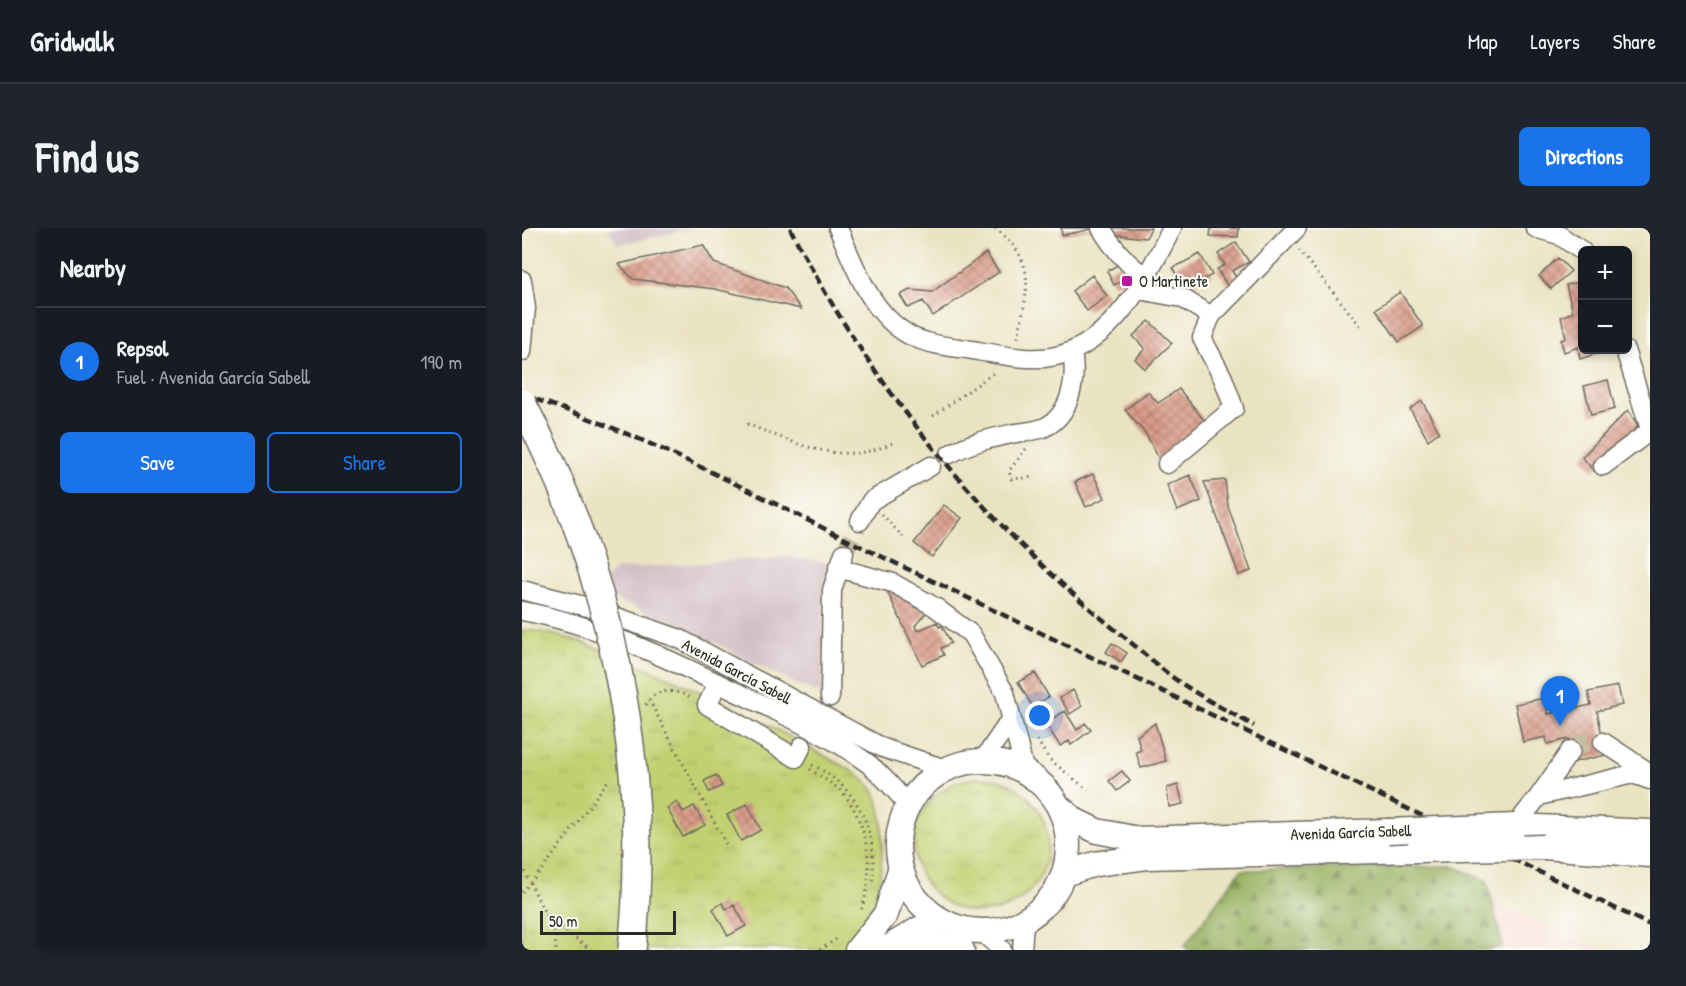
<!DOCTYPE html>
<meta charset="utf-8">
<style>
body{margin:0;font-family:"Patrick Hand",sans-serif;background:#20242c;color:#f1f3f6}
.controls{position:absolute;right:18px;top:18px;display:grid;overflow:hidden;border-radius:9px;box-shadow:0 3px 9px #0003}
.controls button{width:54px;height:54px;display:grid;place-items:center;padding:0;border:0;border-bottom:2px solid #363941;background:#171b24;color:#f1f3f6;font:30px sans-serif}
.scale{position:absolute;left:18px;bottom:15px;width:136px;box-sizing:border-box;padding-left:6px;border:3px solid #2b2b2b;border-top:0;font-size:16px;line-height:21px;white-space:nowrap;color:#2b2b2b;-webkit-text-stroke:4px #fdfcf7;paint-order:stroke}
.you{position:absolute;left:518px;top:488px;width:21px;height:21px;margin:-15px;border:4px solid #fff;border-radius:50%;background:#1a73e8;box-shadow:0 0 0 9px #1a73e833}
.badge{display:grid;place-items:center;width:39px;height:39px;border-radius:50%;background:#1a73e8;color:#fff;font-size:20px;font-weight:700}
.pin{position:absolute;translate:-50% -50px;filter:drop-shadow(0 2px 3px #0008)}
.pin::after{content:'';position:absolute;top:32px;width:21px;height:18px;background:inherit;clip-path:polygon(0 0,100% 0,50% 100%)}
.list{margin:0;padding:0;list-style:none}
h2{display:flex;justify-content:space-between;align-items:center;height:78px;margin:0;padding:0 24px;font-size:26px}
h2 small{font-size:20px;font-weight:400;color:#9ea1a6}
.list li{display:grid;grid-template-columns:39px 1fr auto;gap:18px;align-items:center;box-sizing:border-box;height:108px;padding:0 24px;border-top:2px solid #363941}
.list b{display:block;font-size:22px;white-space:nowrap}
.list p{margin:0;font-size:20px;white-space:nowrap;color:#9ea1a6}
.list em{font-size:20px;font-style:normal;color:#9ea1a6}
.actions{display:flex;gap:12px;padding:18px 24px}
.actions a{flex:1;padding:14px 0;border:2px solid #1a73e8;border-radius:9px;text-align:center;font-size:21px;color:#1a73e8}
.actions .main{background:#1a73e8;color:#fff}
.map{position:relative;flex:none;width:1128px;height:722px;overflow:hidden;border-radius:9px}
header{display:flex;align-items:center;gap:36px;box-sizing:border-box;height:84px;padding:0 30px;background:#171b24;border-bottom:2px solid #363941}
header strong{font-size:28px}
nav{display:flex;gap:33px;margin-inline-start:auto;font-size:21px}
.intro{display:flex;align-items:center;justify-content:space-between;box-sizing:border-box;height:144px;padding:0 36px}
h1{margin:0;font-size:42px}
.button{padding:15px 27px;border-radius:9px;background:#1a73e8;color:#fff;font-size:21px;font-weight:700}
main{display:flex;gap:36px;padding:0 36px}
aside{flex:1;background:#171b24;border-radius:9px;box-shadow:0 3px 9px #0003}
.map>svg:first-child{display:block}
.built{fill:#f7d0cf}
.industrial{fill:#d2bec5}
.grass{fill:url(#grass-tufts);stroke:#777e4e;stroke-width:1.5}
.forest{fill:url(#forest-firs);stroke:#626e47;stroke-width:1.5}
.building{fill:url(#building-cross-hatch)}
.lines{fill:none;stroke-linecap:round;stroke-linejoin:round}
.minor-tunnel{stroke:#c4bea4;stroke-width:18;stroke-dasharray:18 9;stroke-linecap:butt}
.minor-casing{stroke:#6e6b60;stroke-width:21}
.major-casing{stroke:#6e6b60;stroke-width:27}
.path{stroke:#6e6b60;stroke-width:3;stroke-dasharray:1.5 4.5;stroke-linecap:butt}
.minor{stroke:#fff;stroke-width:18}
.major{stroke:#fff;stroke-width:24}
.rail{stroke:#2b2b2b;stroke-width:4.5;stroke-dasharray:9 4.5;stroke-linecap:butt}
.major-bridge-casing{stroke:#6e6b60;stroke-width:27;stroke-linecap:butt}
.highway-bridge-casing{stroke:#6e6b60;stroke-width:30;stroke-linecap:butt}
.major-bridge{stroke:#fff;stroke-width:24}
.highway-bridge{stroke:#fff;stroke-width:27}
.poi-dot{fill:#b5179e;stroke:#fdfcf7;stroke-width:2}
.labels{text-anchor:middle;stroke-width:4.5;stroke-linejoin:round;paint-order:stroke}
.poi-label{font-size:16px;fill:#2b2b2b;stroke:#fdfcf7;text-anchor:start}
.street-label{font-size:16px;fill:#2b2b2b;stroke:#fdfcf7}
</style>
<header>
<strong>Gridwalk</strong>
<nav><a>Map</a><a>Layers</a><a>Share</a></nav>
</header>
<div class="intro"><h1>Find us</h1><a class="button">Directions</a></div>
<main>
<aside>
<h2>Nearby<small></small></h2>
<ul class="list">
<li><span class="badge">1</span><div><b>Repsol</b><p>Fuel · Avenida García Sabell</p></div><em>190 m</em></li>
</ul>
<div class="actions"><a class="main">Save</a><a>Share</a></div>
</aside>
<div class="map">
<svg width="1128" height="722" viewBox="0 0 1128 722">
<defs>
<pattern id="grass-tufts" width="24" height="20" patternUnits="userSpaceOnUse" patternTransform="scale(1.5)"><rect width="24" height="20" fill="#c3d071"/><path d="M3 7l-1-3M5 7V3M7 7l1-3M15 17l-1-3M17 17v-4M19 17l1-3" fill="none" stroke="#a8b362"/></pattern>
<pattern id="forest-firs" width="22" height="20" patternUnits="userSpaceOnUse" patternTransform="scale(1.5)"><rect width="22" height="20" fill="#9ab263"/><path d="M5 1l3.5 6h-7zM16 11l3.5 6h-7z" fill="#7e9152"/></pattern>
<pattern id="building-cross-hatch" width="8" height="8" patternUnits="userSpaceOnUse" patternTransform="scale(1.5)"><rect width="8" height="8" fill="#da9c8a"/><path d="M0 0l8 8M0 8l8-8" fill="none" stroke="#b17f71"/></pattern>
</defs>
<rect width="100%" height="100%" fill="#fdfcf7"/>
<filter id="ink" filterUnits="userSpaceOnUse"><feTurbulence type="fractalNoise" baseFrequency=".0167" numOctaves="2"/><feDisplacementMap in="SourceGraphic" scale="12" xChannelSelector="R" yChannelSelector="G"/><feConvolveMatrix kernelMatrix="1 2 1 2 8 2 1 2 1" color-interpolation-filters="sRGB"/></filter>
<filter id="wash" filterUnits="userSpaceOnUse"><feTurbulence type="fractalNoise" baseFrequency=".008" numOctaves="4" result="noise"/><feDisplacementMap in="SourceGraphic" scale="24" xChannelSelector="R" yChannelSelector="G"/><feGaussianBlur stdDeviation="1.35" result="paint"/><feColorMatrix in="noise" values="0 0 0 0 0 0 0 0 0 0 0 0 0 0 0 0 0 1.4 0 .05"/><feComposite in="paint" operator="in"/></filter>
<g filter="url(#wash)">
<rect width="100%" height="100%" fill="#eae3c2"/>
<path class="built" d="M964 672 1080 722H751Z"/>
<path class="industrial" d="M85 0H174L96 17Z
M268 329 307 335 301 370 302 467 274 456 157 397 70 362 95 341Z"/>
<path class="grass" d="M0 402C40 404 80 422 117 437 178 462 236 490 293 523 311 533 337 544 350 560 368 582 360 669 346 693 340 703 330 712 323 721L0 722Z
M392 617a67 67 0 1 1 134 0a67 67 0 1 1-134 0Z"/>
<path class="forest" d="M931 638 965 653 981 719 964 722H667L662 718 719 642Z"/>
<g id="blocks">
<path class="building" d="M539 0H571V1L540 7Z
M586 0H629L624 10 588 6Z
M689 0H717L716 9 688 8Z
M714 14 727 34 710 43 715 51 705 57 695 41 703 37 696 26Z
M181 17 192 35 263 60 279 81 193 61 111 51 97 36Z
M464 25 477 44 411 88 401 73 386 80 378 67 388 62 410 64Z
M678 26 690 47 662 62 651 40Z
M1036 30 1049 43 1029 61 1017 48Z
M599 35 607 50 592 57 585 43Z
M570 47 585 68 565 83 550 63Z
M1060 53V122H1079L1080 124 1058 131 1056 119 1042 124 1039 112 1044 110 1039 89 1051 84 1044 57Z
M878 64 901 98 877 114 854 81Z
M627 93 650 115 623 141 613 131 623 121 611 108Z
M1086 152 1093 181 1069 187 1062 158Z
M657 161 682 192 638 233 624 206 603 182 626 164 636 175Z
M900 173 917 204 906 212 888 181Z
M1106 182 1116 198 1072 243 1060 229Z
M571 246 583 270 564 279 553 254Z
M668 247 679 273 655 283 645 257Z
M703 252 706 278 729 343 717 347 682 254Z
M422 277 440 290 410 329 392 315Z
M365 363 379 365 407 381 393 398 395 403 415 394 417 399 420 398 429 415 419 420 422 427 400 437Z
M590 415 605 425 599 434 584 424Z
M513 445 527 469 510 478 496 454Z
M1096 458 1100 477 1075 483 1084 527 1052 534 1047 511 1025 516 1024 509 1001 514 993 476 1023 470 1026 486 1069 477 1066 464Z
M551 462 560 478 548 486 538 470Z
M543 483 555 502 563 495 569 502 549 517 547 513 538 518 523 495Z
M633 495 644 533 619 540 614 524 619 522 615 508Z
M600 543 608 553 595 563 587 553Z
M194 547 200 558 187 564 182 553Z
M656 557 661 576 647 579 645 560Z
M155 574 161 584 172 578 183 597 161 609 145 580Z
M225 576 239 602 219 613 205 587Z
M200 675 204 681 212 677 224 698 206 708 191 681Z"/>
</g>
</g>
<g filter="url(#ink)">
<use href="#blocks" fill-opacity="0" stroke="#6e6b60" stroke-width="1.5"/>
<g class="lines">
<path class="minor-tunnel" d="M322 325 338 293
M1049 522 1065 514H1081"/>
<defs>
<path id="minor" d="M316 0C333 39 349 87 389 108 409 118 435 119 456 123 481 127 508 134 534 128 589 117 627 47 650 0
M579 0C591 20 605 37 625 49
M1013 0 1037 7 1060 23
M0 52 4 80 0 124
M617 62 660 70 689 88 775 0
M1103 122 1128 201
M428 226C449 214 470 210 494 205 502 204 513 203 521 200 549 188 555 151 550 124
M645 236 712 180 701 150 680 110 689 88
M1081 238 1128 203
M338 293 349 273 409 238
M316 340 371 355 413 379 449 406 483 465 503 544
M0 362 66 379 158 411 361 520 423 541
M0 383C76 397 143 429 212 463 256 484 304 505 344 534 359 545 373 562 385 576
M196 455 185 477 274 530 280 518
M308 469 310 362 322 325
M1081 514 1128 545
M461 532 489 491
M1017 568 1049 522
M993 598 1017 568 1111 546 1128 552
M458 702 480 722
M500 722 502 694"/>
<path id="major" d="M376 618a85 85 0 1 1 170 0a85 85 0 1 1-170 0Z
M537 579 554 593 575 603 616 611 866 603
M993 598 1128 604
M1022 619 1128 627
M542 646 573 636 625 629 896 622
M335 722 364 686 378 642
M362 722 397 701 424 695
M380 722 409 718 440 722"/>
</defs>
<use href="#minor" class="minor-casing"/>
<use href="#major" class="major-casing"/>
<path class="path" d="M473 0C518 35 504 62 496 111
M777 22 840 100
M411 188 473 144
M225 196C274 215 322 241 374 213
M504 221 487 243 489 251 513 249
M360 286 381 309
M127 472 204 616
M124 477C133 458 155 462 170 470
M515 512 527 531 566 562
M290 537C336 558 357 605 350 655
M288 541C299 550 317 558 325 570 347 602 353 646 339 682
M0 638 33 706 34 722
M0 664 23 638 88 550
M25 689 69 722
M298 722 316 710"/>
<use href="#minor" class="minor"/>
<use href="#major" class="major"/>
<path class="rail" d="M268 0C348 157 463 298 601 408 622 425 642 445 665 459 686 473 710 485 732 498
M0 167C112 202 216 257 319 309L1128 697"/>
<defs>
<path id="major-bridge" d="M866 603 993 598
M896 622 1022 619"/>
<path id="highway-bridge" d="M0 175C88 341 130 535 110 722"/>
</defs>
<use href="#major-bridge" class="major-bridge-casing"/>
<use href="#highway-bridge" class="highway-bridge-casing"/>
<use href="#major-bridge" class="major-bridge"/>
<use href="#highway-bridge" class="highway-bridge"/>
</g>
</g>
<rect class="poi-dot" x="599" y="47" width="12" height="12" rx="3"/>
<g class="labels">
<g class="poi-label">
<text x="617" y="59">O Martinete</text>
</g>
<g class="street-label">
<text transform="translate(215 443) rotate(28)" y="6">Avenida García Sabell</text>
<text transform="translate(829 604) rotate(-2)" y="6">Avenida García Sabell</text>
</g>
</g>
</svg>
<div class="controls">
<button>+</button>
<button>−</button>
</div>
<div class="scale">50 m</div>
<div class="you"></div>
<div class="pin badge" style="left:1038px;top:498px">1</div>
</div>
</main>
